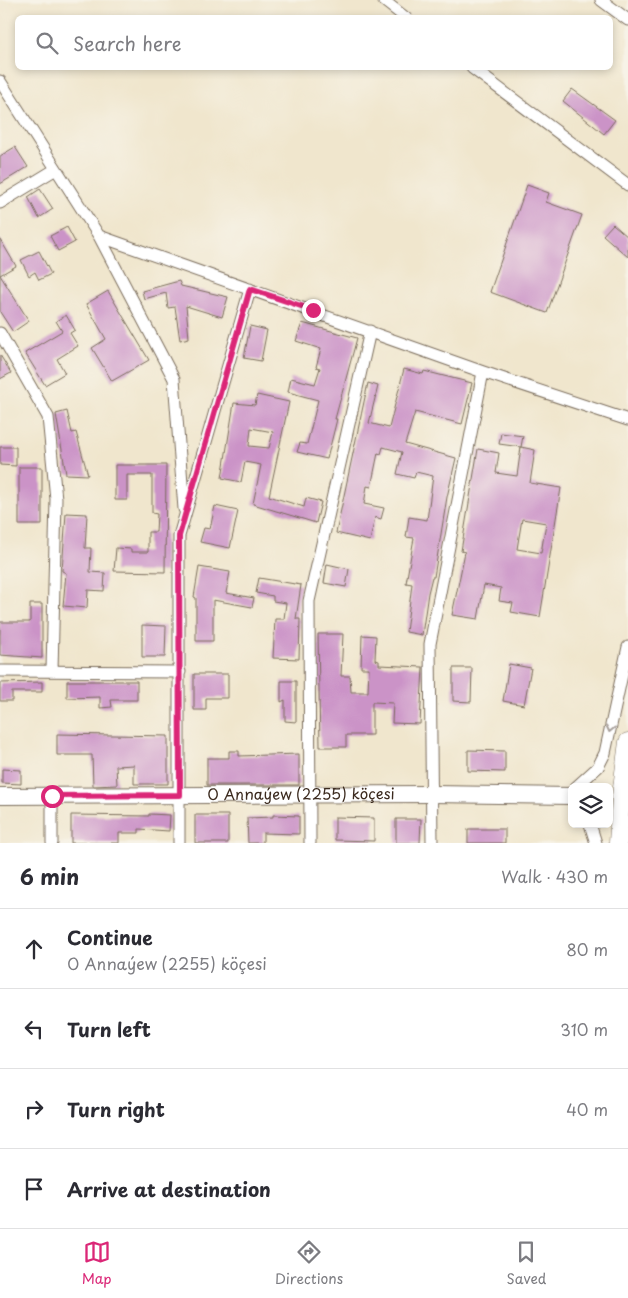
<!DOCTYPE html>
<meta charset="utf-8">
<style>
body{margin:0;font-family:"Playpen Sans",sans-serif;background:#f2f2f3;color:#2b2b33}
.controls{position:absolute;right:15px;bottom:15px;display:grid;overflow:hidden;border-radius:8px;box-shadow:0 2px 8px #0003}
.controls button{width:45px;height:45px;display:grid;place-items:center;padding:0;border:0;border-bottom:1px solid #e1e1e2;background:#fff;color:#2b2b33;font:25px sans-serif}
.stop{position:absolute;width:15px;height:15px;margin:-11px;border:4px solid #db2777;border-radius:50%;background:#fff}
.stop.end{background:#db2777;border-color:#fff;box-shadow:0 1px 5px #0008}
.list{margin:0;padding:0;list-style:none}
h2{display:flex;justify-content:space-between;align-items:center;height:65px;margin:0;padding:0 20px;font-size:21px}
h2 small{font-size:16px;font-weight:400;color:#7c7c81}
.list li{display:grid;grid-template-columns:32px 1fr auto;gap:15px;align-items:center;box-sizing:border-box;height:80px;padding:0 20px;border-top:1px solid #e1e1e2}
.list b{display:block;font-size:19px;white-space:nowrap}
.list p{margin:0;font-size:16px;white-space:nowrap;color:#7c7c81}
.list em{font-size:16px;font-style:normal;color:#7c7c81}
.icon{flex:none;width:28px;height:28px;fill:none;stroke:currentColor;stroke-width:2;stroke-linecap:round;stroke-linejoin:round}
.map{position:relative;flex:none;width:628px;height:843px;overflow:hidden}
.search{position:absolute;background:#fff;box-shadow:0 2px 8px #0003;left:15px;right:15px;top:15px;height:55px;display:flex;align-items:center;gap:12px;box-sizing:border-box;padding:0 18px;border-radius:8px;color:#7c7c81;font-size:19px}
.sheet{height:385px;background:#fff}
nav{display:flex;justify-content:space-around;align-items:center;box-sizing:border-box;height:70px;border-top:1px solid #e1e1e2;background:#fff;font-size:14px;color:#7c7c81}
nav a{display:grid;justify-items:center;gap:2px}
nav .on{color:#db2777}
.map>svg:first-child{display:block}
.building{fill:#cb93c7;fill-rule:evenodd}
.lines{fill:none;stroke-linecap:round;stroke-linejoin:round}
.minor-casing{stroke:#7a6c5b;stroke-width:13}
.secondary-casing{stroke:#7a6c5b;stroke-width:18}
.primary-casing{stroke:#7a6c5b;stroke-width:19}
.minor{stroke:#fff;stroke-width:11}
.secondary{stroke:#fff;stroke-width:16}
.primary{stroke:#fff;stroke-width:18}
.oneway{stroke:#a79f9a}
.route{stroke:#db2777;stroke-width:6}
.labels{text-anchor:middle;stroke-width:4.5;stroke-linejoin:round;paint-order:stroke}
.street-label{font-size:15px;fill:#3b2a1e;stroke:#f7f3e8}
</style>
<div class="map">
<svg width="628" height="843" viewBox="0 0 628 843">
<rect width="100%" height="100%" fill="#f7f3e8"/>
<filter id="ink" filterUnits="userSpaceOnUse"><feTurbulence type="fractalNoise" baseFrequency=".02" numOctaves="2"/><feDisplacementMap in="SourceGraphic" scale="10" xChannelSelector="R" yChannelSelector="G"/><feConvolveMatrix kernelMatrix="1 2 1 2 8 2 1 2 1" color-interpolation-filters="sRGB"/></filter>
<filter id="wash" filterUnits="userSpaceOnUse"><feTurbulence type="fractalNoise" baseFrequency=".0096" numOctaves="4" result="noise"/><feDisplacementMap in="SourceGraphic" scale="20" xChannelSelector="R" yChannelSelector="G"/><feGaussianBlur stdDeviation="1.12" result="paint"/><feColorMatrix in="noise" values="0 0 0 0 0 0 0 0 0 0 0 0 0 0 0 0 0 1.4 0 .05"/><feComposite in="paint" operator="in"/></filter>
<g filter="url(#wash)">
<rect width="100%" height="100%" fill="#f0e6cd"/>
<g id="blocks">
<path class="building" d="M572 89 615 120 604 134 563 101Z
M15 147 28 167 0 184V156Z
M527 185 549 193 546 202 582 215 547 313 490 292Z
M40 189 53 209 39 218 28 197Z
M613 224 628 237V257L603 235Z
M67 227 75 242 58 251 50 236Z
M0 239 16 266 0 275 29 321 13 332 0 312Z
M39 251 51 274 39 280 35 272 29 276 21 260Z
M179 281 181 286 228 297 222 317 186 306 189 338 180 340 175 307 168 308 166 293 144 299 142 291Z
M108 291 149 360 112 381 92 348 106 339 86 304Z
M66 315 75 330 70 333 78 346 57 359 65 373 45 385 25 353 62 331 56 321Z
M302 323 357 338 335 419H337L327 459 297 452 300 443 307 444 318 400 288 392 291 378 315 384 320 368 316 367 321 349 296 341Z
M250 326 267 330 261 361 244 358Z
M0 355 11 373 0 379Z
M404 369 423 374 424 371 472 383 462 424 415 412 405 444 456 458 447 497 434 577H432L428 593 422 635 406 632 412 584 406 583 414 538 406 537 409 517 427 520 433 476 416 472 414 478 397 474 402 452 383 447 381 454 378 453 371 487 367 486 364 504 384 508 381 519 375 517 370 541 336 533 368 383 378 386 369 423 389 428Z
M257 395 289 402 269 496 304 507 306 498 321 502 316 523 253 504 261 465 245 462 241 482 222 478 234 403 255 405ZM251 428 273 432 269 448 249 446Z
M67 411 72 433 76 432 88 475 66 474 56 414Z
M501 433 523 436 521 447 499 444Z
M0 447H16V466L0 465Z
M521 447 535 450 530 483 561 488 540 617 511 612 513 603 499 601 501 588 484 585 478 619 452 615 465 552 461 551 478 449 499 453 496 473 517 476ZM522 519 546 523 541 553 517 549Z
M115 465H166L165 572 114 571 116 548 131 549V552H148V532H156L157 514 152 513V475H127V500H115Z
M19 467H42V525H19Z
M215 506 238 511 230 548 200 542 204 528 210 529Z
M66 513 87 514 85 548H91L90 572 105 573 104 591 88 590 87 608 63 606 66 573 62 571Z
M327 564 349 569 346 587 324 583Z
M199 567 230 572 226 593 254 598 252 607 213 600V641H196V598L194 597Z
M259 578 301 585 296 619H300L299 659 273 658 275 619H284L286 603 273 601V596L256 593Z
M30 604H42V658L0 655V622H30Z
M142 625 166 626 165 657H142Z
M318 634H343L341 676H350L351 692H368L369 668H361L362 635 376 636 375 660 379 661V665L423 667 420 724 392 723 393 703 372 702V735H346V747H320Z
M509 664 531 668 524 705 503 701Z
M453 668H472L471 702 453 701Z
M194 674H228V698H206V710H194Z
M67 681H137V700H111L112 707 100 708V697L67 698Z
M281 681H296V722L285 721V700L281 702Z
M42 682V692H12V701H0V683Z
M57 734 168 736V784H134V765L116 766 117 785 93 786 92 755H57Z
M468 750 505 751V772L468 771Z
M229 751H239V756L299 754V785H207V758H229Z
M2 769 21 770V784L2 783Z
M149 814 170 815 169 831 139 829V833H119V843H71V815L149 816Z
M195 815H228V843H195Z
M273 815 299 816V834L263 833V843H248L247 818 273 817Z
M335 817 374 818V841L335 840Z
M396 819H421L420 843H396Z
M468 829H505V843H468Z"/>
</g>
</g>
<g filter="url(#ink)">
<use href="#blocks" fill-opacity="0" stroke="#7a6c5b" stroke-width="1"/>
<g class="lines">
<defs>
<path id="minor" d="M383 0 406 18
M601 0 628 20
M472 68 628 185
M0 81 99 236 174 379 184 509
M0 203 56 169
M99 236 483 372 628 420
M0 333 48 417 56 499 52 671
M0 671 180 672
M576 787 598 767 605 753 628 647
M52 796V843
M590 824 596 843
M179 843V536L250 289
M310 843 309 601 370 331
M432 843 430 644 483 372"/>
<g id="secondary">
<path id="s1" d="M0 796 433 794 572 796"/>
</g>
<path id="primary" d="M618 843 621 796 628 742"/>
</defs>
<use href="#minor" class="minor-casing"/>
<use href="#secondary" class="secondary-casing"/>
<use href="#primary" class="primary-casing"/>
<use href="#minor" class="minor"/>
<use href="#secondary" class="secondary"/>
<use href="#primary" class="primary"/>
</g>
<defs><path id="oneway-chevron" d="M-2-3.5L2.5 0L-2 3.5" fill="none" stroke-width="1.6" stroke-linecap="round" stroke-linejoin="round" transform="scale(1.25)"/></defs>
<use class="oneway" href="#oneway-chevron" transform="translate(610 729) rotate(102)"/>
</g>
<g class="lines" filter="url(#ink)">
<path class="route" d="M52 796 180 795 179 536 250 289 313 310"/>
</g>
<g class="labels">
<g class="street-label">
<text dy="5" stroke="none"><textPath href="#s1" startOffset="301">O Annaýew (2255) köçesi</textPath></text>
</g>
</g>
</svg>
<div class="controls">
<button><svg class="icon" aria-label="layers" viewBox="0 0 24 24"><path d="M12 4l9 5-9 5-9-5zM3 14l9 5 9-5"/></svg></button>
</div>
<div class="stop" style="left:52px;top:796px"></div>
<div class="stop end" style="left:313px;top:310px"></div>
<div class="search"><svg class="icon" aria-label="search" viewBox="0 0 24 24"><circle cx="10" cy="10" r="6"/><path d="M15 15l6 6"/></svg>Search here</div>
</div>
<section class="sheet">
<h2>6 min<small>Walk · 430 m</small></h2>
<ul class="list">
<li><svg class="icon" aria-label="ahead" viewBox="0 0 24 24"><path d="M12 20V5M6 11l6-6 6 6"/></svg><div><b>Continue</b><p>O Annaýew (2255) köçesi</p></div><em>80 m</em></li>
<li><svg class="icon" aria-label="left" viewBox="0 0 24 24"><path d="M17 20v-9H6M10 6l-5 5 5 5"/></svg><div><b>Turn left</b></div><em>310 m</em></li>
<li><svg class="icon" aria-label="right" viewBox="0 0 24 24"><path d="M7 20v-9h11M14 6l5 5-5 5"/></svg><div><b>Turn right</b></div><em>40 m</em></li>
<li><svg class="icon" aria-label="arrive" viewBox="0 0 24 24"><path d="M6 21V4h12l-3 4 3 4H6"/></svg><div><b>Arrive at destination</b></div></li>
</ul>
</section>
<nav>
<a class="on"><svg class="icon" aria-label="map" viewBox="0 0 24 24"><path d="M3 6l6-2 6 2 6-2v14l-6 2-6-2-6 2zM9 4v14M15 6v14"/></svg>Map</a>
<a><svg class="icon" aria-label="directions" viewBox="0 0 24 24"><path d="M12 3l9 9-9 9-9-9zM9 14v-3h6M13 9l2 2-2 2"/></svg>Directions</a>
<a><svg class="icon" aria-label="saved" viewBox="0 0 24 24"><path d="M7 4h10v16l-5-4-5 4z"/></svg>Saved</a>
</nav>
